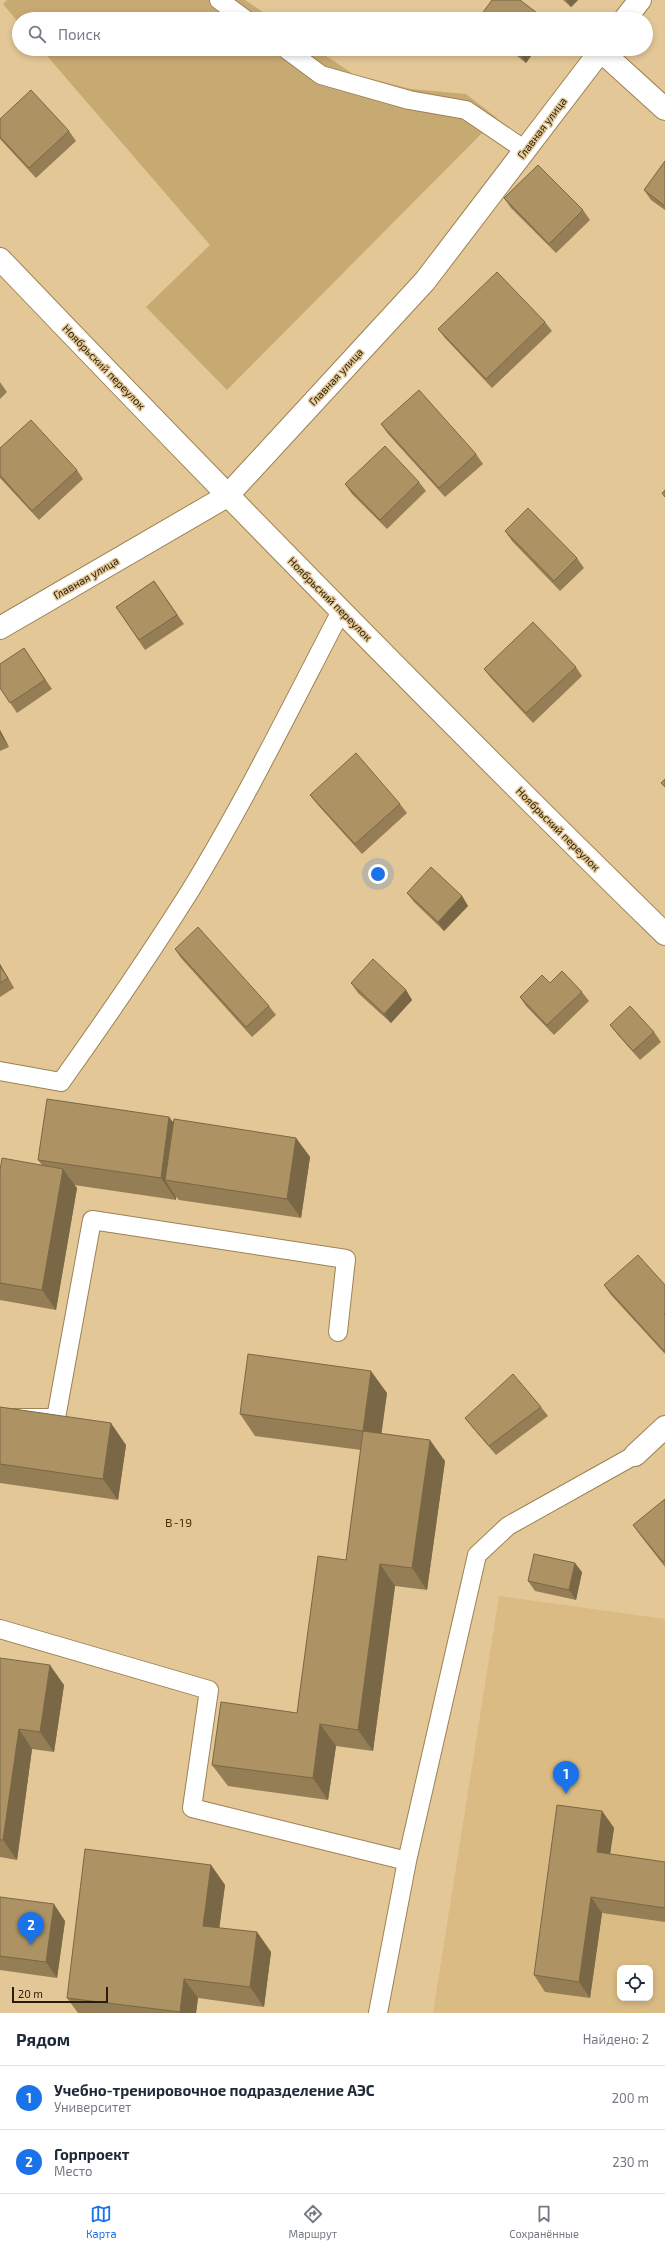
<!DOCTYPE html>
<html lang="ru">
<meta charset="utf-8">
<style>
body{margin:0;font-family:"Exo 2",sans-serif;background:#f2f2f3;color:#1f2937}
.controls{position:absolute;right:12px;bottom:12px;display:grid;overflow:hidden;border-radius:8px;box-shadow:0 2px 6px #0003}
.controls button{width:36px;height:36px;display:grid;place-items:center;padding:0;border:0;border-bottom:1px solid #e0e1e3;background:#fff;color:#1f2937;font:20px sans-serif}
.scale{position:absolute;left:12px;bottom:10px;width:96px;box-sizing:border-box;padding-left:4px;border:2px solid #271d09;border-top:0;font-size:11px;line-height:14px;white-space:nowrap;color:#271d09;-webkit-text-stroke:3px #e3c797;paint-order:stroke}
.you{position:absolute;left:378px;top:874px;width:14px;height:14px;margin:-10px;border:3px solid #fff;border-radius:50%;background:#1a73e8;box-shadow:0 0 0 6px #1a73e833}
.badge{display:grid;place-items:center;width:26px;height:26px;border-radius:50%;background:#1a73e8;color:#fff;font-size:13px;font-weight:700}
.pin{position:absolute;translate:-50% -33px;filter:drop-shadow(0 1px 2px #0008)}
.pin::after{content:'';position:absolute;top:21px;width:14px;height:12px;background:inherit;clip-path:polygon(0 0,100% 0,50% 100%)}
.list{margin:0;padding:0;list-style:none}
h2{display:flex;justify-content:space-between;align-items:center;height:52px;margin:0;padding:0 16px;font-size:17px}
h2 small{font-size:13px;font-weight:400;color:#747a83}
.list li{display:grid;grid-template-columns:26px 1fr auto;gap:12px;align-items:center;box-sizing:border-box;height:64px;padding:0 16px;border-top:1px solid #e0e1e3}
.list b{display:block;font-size:15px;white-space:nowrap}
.list p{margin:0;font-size:13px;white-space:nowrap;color:#747a83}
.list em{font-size:13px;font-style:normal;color:#747a83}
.icon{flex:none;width:22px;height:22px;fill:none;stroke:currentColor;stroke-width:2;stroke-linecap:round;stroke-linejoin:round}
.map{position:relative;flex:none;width:665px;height:2013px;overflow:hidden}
.search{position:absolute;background:#fff;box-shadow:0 2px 6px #0003;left:12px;right:12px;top:12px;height:44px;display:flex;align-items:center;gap:10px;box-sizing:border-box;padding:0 14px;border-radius:22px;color:#747a83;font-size:15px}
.sheet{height:180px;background:#fff}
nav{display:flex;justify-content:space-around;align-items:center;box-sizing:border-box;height:56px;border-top:1px solid #e0e1e3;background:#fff;font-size:11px;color:#747a83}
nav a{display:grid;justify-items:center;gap:2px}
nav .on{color:#1a73e8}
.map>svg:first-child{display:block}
.built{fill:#dabb83;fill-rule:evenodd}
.green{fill:#c7a972}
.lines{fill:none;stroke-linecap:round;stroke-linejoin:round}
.lane-casing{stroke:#9c8254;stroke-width:20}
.street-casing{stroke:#9c8254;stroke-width:24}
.lane{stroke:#fff;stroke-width:18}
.street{stroke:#fff;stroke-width:22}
.wall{fill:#957e56}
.shaded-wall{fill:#796746}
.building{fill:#ad9364;stroke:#796746}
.labels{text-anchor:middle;stroke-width:3;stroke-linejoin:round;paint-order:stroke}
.street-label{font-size:11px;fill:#271d09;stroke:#e3c797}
.neighbourhood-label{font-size:12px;letter-spacing:1px;fill:#4b3400;stroke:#e3c797}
</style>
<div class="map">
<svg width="665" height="2013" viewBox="0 0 665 2013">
<rect width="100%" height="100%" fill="#e3c797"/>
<path class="built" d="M499 1596 665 1619V2013H433ZM620 1968H650V1998H620Z"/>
<path class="green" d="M7 0H245L273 19H19V23L3 4Z
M41 49H316L353 74 411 89 466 94 497 118 227 390 146 307 210 245Z"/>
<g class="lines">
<defs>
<path id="lane" d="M219 0 245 19
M286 49 321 75 409 100 466 110 525 150
M0 1071 61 1082C106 1019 149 956 190 891 245 801 292 705 341 611
M0 1418H56L92 1220 346 1259 338 1332
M0 1629 209 1690 192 1808 407 1861
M378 2013 407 1861 477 1555 508 1526 635 1455"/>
<path id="street" d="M625 19 640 0
M601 51 665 109
M0 259C218 487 439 713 665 934
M0 628 227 496 425 281 602 49
M635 1455 665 1427"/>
</defs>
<use href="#lane" class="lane-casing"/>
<use href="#street" class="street-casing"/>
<use href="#lane" class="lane"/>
<use href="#street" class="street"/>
</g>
<path class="wall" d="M563 0H578L571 7Z
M508 49H536L526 63Z
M0 119 69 131 76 141 36 178 0 139Z
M665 161V210L651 200 644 190Z
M504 198 583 210 590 220 556 253 511 208Z
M545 322 552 331 492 388 445 338 438 329Z
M0 382 7 392 0 399Z
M381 424 476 454 483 464 445 497 388 434Z
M0 448 77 470 83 479 39 520 0 478Z
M419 482 426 491 387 529 352 494 345 484Z
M505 531 577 558 584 568 560 591 512 541Z
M154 581 184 624 145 650 116 607Z
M24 648 52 689 17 713 0 688Z
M576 667 582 676 533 723 491 678 484 669Z
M0 730 9 747 0 751Z
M310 795 400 804 407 813 362 854 317 804Z
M407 893 462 896 468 906 444 931 414 902Z
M175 949 269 1006 276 1015 252 1037 181 958Z
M0 964 14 988 0 997Z
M351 983 406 990 412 1000 391 1023 358 993Z
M550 983 582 992 589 1001 554 1035 526 1006 520 997Z
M610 1025 654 1032 661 1042 640 1060 617 1034Z
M169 1117 173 1122 296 1138 310 1157 301 1218 179 1200 176 1197V1200L74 1185 77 1188 56 1310 0 1300V1170L42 1165 38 1160Z
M604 1285H665V1354L611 1295Z
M387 1393 381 1433 445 1461 427 1590 395 1586 373 1751 336 1746 328 1800 228 1786 212 1765 297 1713 346 1560 361 1450 255 1436 240 1414Z
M0 1407 126 1445 118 1500 0 1483Z
M541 1407 548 1416 496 1455 472 1427 465 1418Z
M665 1499V1567L640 1535 633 1525Z
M582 1572 576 1600 535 1591 528 1581Z
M0 1658 64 1685 54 1752 32 1749 17 1860 0 1857Z
M602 1811 614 1828 610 1854 665 1862V1922L602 1913 590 1998 545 1992 534 1975Z
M211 1865 225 1885 219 1928 257 1932 271 1952 264 2007 198 1998 196 2013H78L67 1998Z
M0 1897 65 1921 57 1978 0 1970Z"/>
<path class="shaded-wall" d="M566 0H578L571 7Z
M522 49H536L526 63 519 53Z
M0 730 9 747 2 737 0 733Z
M462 896 468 906 444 931 438 922Z
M0 964 14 988 0 966Z
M406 990 412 1000 391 1023 384 1014Z
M169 1117 185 1139 165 1180 176 1197V1200L161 1178Z
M296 1138 310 1157 301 1218 287 1199Z
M63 1169 77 1188 56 1310 42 1290Z
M371 1371 387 1393 379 1452 363 1431Z
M111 1423 126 1445 118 1500 103 1479Z
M430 1440 445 1461 427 1590 412 1568Z
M575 1563 582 1572 576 1600 569 1590Z
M380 1564 395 1586 373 1751 358 1730Z
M50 1665 64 1685 54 1752 40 1732Z
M320 1724 336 1746 328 1800 313 1778Z
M19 1729 32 1749 17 1860 3 1840Z
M602 1811 614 1828 608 1868 597 1852Z
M211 1865 225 1885 217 1946 203 1926Z
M591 1897 602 1913 590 1998 579 1982Z
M54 1904 65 1921 57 1978 46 1962Z
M257 1932 271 1952 264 2007 250 1987Z
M184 1979 198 1998 196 2013H180V2012Z"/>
<path class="building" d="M492 0H520L545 19H478Z
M514 49H522L519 53Z
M31 90 69 131 29 168 0 137V119Z
M665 161V206L644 190Z
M538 165 583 210 549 244 504 198Z
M497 272 545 322 486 379 438 329Z
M419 390 476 454 439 488 381 424Z
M31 420 77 470 32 511 0 475V448Z
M385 446 419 482 380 520 345 484Z
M665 490V497L662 493Z
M528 508 577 558 554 581 505 531Z
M154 581 177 615 139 640 116 607Z
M533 622 576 667 526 713 484 669Z
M24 648 45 680 10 703 0 688V664Z
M356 753 400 804 355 844 310 795Z
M665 779V787L661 783Z
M431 867 462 896 438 922 407 893Z
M198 927 269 1006 246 1027 175 949Z
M373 959 406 990 384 1014 351 983Z
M0 966 8 978 0 983Z
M562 971 582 992 547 1025 520 997 542 975 550 983Z
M630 1006 654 1032 633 1051 610 1025Z
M47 1099 169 1117 161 1178 38 1160Z
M174 1119 296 1138 287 1199 165 1180Z
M2 1158 63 1169 42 1290 0 1283V1170Z
M638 1255 665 1285V1313L664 1314 665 1315V1352L604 1285Z
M248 1354 371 1371 363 1431 240 1414Z
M513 1374 541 1407 489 1446 465 1418Z
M0 1407 111 1423 103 1479 0 1464Z
M363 1431 430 1440 412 1568 380 1564 358 1730 320 1724 313 1778 212 1765 221 1702 297 1713 318 1556 346 1560Z
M665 1499V1560L663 1562 633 1525Z
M534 1554 575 1563 569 1590 528 1581Z
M0 1658 50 1665 40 1732 19 1729 3 1840H0Z
M557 1805 602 1811 597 1852 665 1862V1908L591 1897 579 1982 534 1975Z
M85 1849 211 1865 203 1926 257 1932 250 1987 184 1979 180 2012 67 1998Z
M0 1897 54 1904 46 1962 0 1956Z"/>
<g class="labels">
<g class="street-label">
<text transform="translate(542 128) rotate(-53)" y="4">Главная улица</text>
<text transform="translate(104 367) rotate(46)" y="4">Ноябрьский переулок</text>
<text transform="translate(336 377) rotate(-47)" y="4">Главная улица</text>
<text transform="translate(86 578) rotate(-30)" y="4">Главная улица</text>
<text transform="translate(330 599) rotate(45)" y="4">Ноябрьский переулок</text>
<text transform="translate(558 829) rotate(45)" y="4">Ноябрьский переулок</text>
</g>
<g class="neighbourhood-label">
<text x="179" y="1527">В-19</text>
</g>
</g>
</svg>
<div class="controls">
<button><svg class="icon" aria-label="locate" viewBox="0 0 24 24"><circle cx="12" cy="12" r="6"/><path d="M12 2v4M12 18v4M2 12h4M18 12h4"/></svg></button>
</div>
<div class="scale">20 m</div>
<div class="you"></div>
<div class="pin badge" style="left:566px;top:1794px">1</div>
<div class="pin badge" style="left:31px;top:1945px">2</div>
<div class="search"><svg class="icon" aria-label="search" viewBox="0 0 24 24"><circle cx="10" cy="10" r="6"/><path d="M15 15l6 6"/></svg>Поиск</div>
</div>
<section class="sheet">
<h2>Рядом<small>Найдено: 2</small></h2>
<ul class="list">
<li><span class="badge">1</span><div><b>Учебно-тренировочное подразделение АЭС</b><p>Университет</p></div><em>200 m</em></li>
<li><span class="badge">2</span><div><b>Горпроект</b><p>Место</p></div><em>230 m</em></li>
</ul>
</section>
<nav>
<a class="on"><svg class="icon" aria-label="map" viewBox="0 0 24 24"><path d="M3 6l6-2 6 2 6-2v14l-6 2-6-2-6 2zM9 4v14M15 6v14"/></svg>Карта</a>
<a><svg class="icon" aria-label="directions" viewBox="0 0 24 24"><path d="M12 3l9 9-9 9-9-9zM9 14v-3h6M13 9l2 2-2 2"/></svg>Маршрут</a>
<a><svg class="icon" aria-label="saved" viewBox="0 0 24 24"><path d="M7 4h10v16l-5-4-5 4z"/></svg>Сохранённые</a>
</nav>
